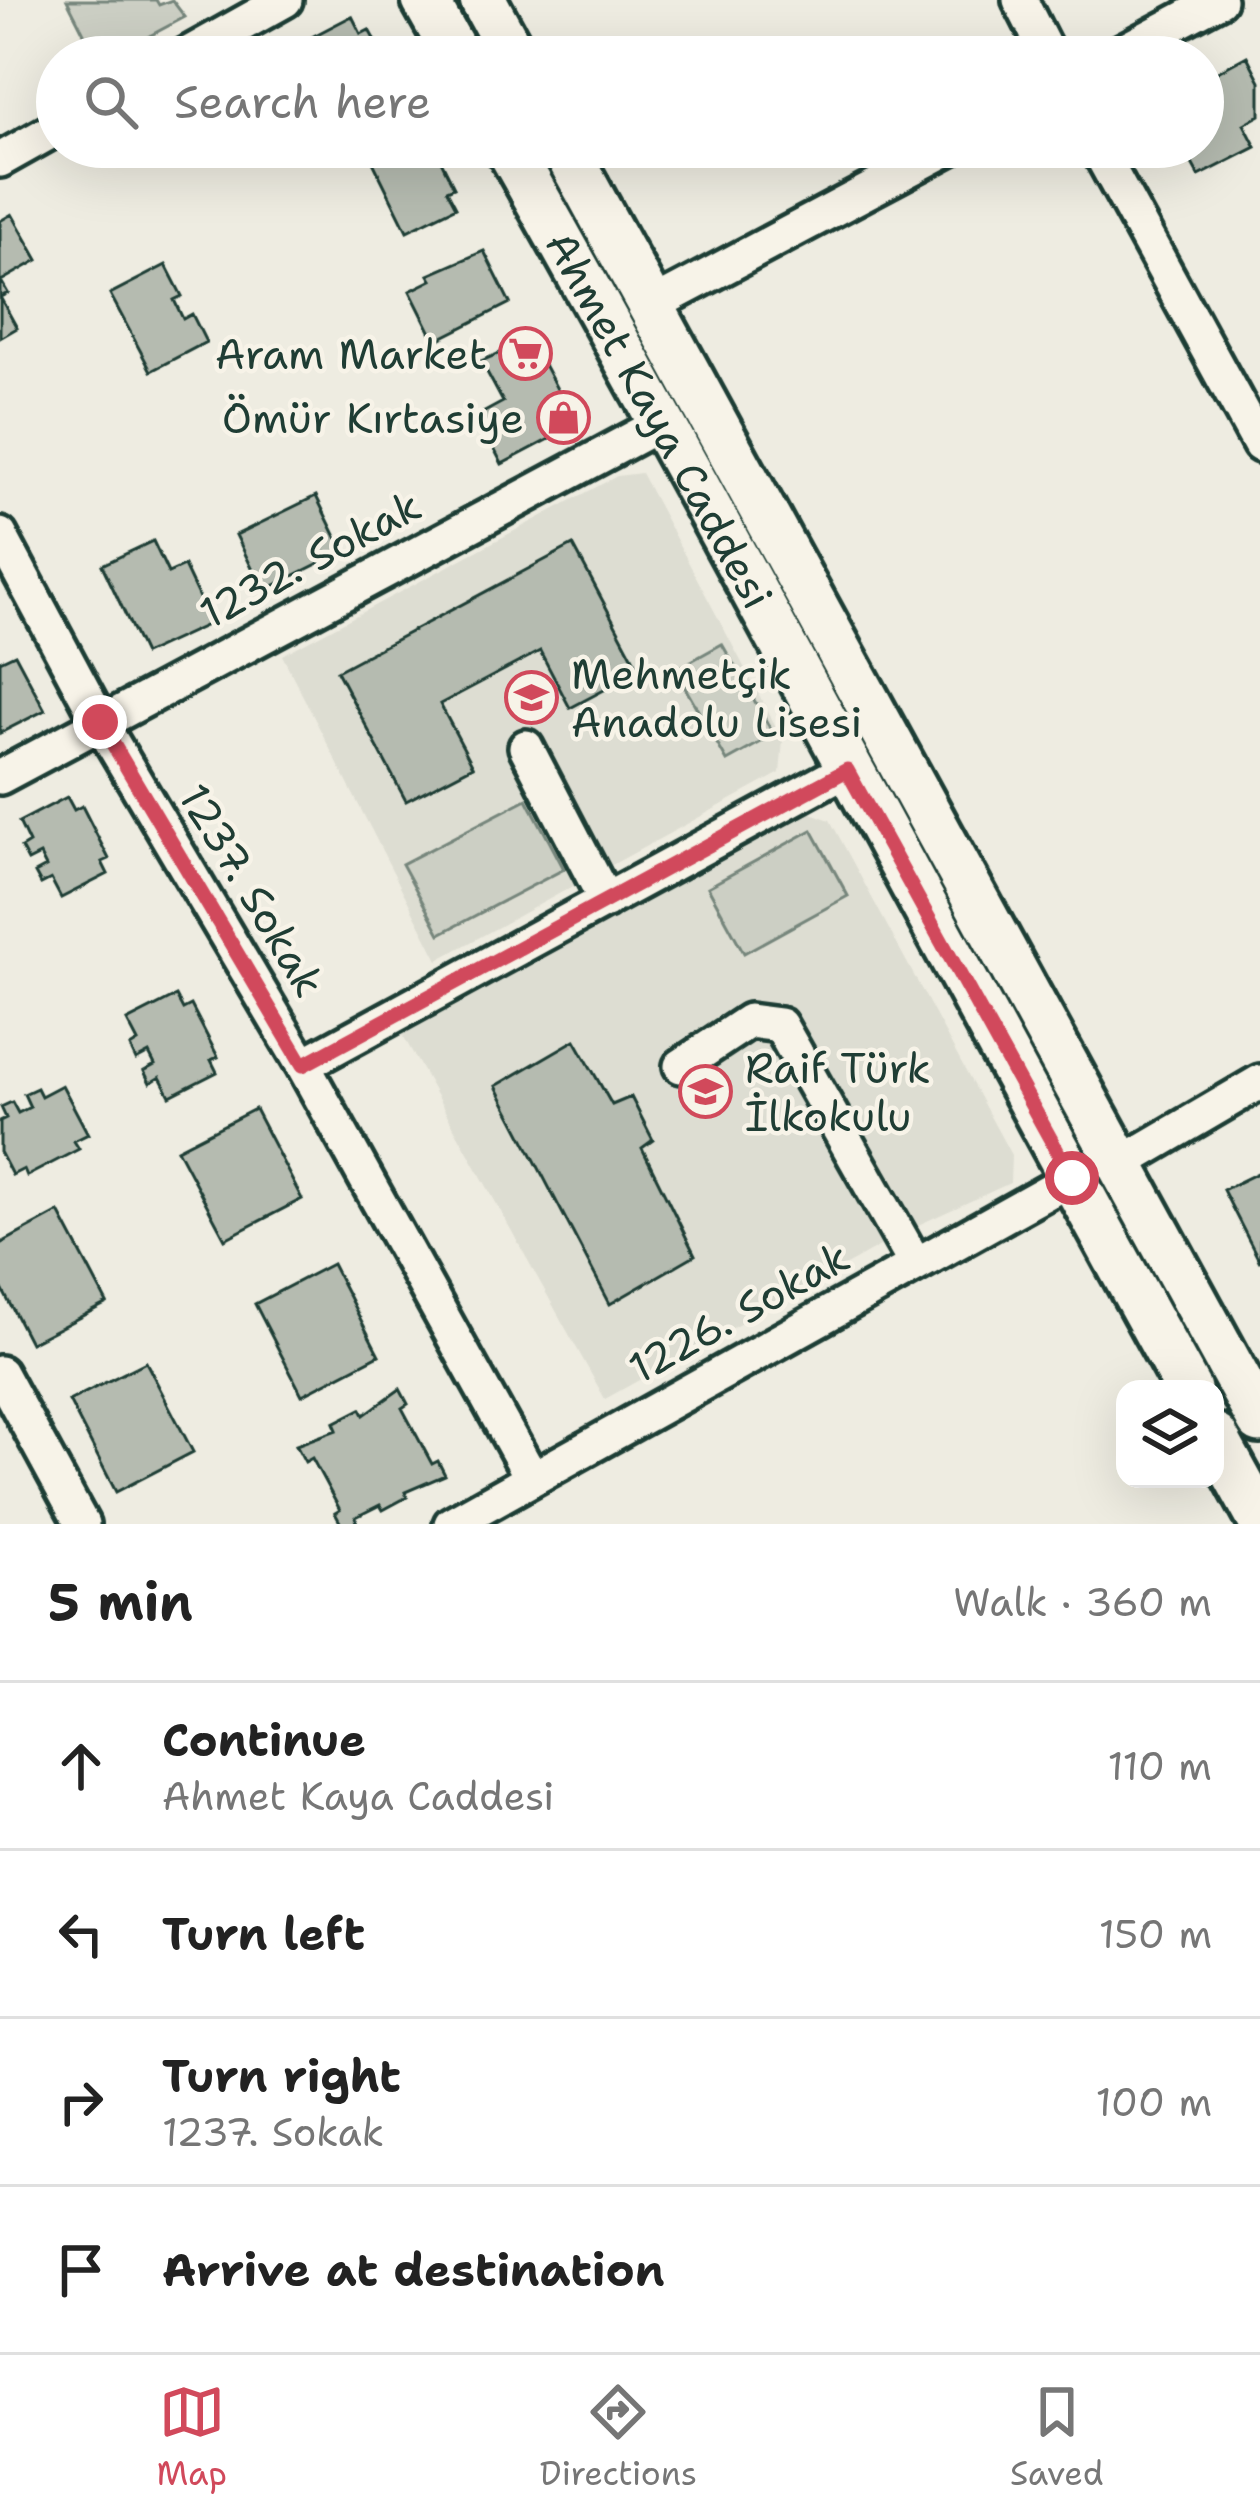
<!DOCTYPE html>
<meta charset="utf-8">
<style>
body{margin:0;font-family:"Shantell Sans",sans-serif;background:#f6f6f6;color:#222}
.controls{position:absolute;right:36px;bottom:36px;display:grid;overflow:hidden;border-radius:24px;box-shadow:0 12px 48px #0002}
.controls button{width:108px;height:108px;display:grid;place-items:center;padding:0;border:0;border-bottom:3px solid #e0e0e0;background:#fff;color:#222;font:60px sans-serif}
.stop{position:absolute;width:36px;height:36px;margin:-27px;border:9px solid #d1495b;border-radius:50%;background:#fff}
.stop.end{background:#d1495b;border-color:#fff;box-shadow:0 3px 12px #0008}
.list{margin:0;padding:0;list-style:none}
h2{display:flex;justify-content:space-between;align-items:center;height:156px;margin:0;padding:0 48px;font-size:51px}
h2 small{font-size:39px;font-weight:400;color:#767676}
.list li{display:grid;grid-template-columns:78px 1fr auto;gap:36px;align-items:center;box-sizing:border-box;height:168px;padding:0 48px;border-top:3px solid #e0e0e0}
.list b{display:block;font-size:45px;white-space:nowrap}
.list p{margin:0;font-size:39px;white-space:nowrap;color:#767676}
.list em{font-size:39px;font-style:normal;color:#767676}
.icon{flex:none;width:66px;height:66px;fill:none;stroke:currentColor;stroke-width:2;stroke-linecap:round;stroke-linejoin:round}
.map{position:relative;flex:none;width:1260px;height:1524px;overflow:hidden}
.search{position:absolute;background:#fff;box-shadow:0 12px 48px #0002;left:36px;right:36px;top:36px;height:132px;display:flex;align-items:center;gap:30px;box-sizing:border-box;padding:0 42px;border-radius:66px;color:#767676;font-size:45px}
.sheet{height:828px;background:#fff}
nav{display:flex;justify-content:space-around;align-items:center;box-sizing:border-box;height:168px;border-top:3px solid #e0e0e0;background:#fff;font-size:33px;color:#767676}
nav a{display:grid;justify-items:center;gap:6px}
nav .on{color:#d1495b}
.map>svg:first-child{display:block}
.built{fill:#ddddd2}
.green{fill:#cccfc4;stroke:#76867c;stroke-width:3}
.building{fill:#b5bbb0;stroke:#1f3d34;stroke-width:3}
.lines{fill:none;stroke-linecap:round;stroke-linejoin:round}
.minor-casing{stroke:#1f3d34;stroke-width:42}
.major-casing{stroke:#1f3d34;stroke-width:54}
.minor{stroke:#f7f3e8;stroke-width:33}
.major{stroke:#f7f3e8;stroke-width:45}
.route{stroke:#d1495b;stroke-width:15}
.labels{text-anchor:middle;stroke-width:9;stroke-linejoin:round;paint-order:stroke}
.poi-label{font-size:42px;fill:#1f3d34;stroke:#f7f3e8;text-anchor:end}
.street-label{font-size:42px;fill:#1f3d34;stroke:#f7f3e8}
</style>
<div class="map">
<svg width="1260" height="1524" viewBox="0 0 1260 1524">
<rect width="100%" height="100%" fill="#eeece1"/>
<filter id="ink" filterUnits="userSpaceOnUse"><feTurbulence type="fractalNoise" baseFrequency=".00833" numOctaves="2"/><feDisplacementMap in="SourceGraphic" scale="24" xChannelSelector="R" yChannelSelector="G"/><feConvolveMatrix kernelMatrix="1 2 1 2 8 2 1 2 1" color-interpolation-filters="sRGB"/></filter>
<g filter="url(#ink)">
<path class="built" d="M641 473 783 740 780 773 438 960 282 655 617 476Z
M808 812 830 820 1011 1155 1010 1183 916 1226 605 1399 400 1030Z"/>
<path class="green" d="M67 0H156L159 5 172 0 185 17 110 57H96Z
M722 644 774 735 727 761 675 670Z
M527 799 564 869 440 934 402 864Z
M812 830 848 896 744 953 708 887Z"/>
<path class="building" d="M352 16 361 34 369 30 384 57H273Z
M1247 56 1260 81V115L1244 124 1256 147 1199 176 1183 147H1203V80Z
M384 147H434L454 187 447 190 456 207 407 231 369 154Z
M12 214 38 260 1 281 8 293 0 297V221Z
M484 251 510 303 435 341 410 291 432 280 429 275Z
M166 265 182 296 174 300 183 319 192 314 206 342 151 371 110 294Z
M0 297 17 328 0 338Z
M531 340 576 425 502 464 477 416 503 402 481 361Z
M316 496 343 551 263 591 236 535Z
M153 541 168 573 184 566 211 623 144 654 102 565Z
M573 545 640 671 570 708 540 651 440 704 473 766 406 801 337 671Z
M15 654 45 710 0 733V661Z
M67 797 74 810 82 806 109 859 102 862 108 874 61 898 51 879 41 884 35 873 46 867 40 855 28 861 21 848 29 843 19 822Z
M176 996 183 1009 191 1005 218 1057 211 1060 217 1072 170 1096 160 1077 150 1083 144 1071 155 1065 149 1053 136 1060 130 1047 138 1042 127 1021Z
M575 1040 612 1105 631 1097 653 1140 642 1148 695 1255 610 1304 496 1086Z
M62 1085 88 1134 74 1141 79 1149 27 1176 24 1169 12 1175 0 1152V1121L6 1118 1 1107 12 1102 18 1113 30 1107 24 1094 37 1088 41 1096Z
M255 1109 302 1199 225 1239 177 1149Z
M1260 1172V1262L1223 1190Z
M59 1212 107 1303 30 1343 0 1285V1244Z
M332 1264 379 1355 302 1395 255 1304Z
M146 1362 193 1452 116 1492 69 1401Z
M400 1389 408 1404 402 1408 432 1464 438 1461 445 1475 405 1492 407 1497 383 1510 380 1505 356 1517 357 1524H341L335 1513 340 1510 312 1458 305 1462 296 1445 337 1430 334 1423 361 1409 364 1415Z"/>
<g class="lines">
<defs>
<path id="minor" d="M1020 0 1049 57
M183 57 285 0
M1112 57 1219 0
M1097 147 1260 445
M0 160 57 128
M651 306 951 147
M0 535 100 722 303 1065 532 1478
M526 747 606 901
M0 777 664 422
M303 1065 847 769
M681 1066 749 1021 780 1025 916 1265
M1120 1164 1260 1082
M0 1373 82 1524
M451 1524 1072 1178"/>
<g id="major">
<path d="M425 0 457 57"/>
<path d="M483 0 514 57"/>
<path id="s1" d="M508 147C740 558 960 976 1188 1389"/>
<path d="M564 147 1260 1420"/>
<path d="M1215 1437 1260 1519"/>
</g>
</defs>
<use href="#minor" class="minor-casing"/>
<use href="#major" class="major-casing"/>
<use href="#minor" class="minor"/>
<use href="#major" class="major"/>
</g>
</g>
<g class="lines" filter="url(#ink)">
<path class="route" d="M100 722 303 1065 847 770 1072 1178"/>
</g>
<defs>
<symbol id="supermarket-ring" viewBox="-11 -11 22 22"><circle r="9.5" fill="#f7f3e8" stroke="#d1495b" stroke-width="1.5"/><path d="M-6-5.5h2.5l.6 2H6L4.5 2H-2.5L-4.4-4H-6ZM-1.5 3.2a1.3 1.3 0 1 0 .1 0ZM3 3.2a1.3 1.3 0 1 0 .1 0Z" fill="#d1495b"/></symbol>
<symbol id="shop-ring" viewBox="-11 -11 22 22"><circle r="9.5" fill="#f7f3e8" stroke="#d1495b" stroke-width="1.5"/><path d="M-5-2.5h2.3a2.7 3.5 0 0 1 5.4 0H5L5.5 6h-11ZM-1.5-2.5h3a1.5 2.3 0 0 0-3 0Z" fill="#d1495b"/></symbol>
<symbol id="school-ring" viewBox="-11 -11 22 22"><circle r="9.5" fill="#f7f3e8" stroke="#d1495b" stroke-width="1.5"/><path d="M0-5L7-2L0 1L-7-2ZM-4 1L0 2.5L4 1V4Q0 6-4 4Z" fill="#d1495b"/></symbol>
</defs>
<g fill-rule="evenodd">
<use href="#supermarket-ring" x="496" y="324" width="59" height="59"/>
<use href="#shop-ring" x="534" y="388" width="59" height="59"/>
<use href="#school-ring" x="502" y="668" width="59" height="59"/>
<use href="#school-ring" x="676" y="1062" width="59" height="59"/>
</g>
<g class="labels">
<g class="poi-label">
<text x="487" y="369">Aram Market</text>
<text x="524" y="433">Ömür Kırtasiye</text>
<text x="571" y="689" text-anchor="start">Mehmetçik<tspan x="571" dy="48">Anadolu Lisesi</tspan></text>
<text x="745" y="1083" text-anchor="start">Raif Türk<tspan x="745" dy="48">İlkokulu</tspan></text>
</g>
<g class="street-label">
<text dy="15" stroke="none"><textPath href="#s1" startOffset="312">Ahmet Kaya Caddesi</textPath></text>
<text transform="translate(310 559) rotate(-28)" y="15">1232. Sokak</text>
<text transform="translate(252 890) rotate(59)" y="15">1237. Sokak</text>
<text transform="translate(739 1312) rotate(-29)" y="15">1226. Sokak</text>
</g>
</g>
</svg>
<div class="controls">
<button><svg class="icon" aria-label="layers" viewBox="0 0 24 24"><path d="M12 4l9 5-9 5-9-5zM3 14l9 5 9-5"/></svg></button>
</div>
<div class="stop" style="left:1072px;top:1178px"></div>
<div class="stop end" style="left:100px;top:722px"></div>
<div class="search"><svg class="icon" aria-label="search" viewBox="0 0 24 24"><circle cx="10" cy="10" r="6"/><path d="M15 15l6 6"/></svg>Search here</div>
</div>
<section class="sheet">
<h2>5 min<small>Walk · 360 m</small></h2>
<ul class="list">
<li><svg class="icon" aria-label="ahead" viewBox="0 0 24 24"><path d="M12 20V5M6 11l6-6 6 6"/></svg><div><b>Continue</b><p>Ahmet Kaya Caddesi</p></div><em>110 m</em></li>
<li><svg class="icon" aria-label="left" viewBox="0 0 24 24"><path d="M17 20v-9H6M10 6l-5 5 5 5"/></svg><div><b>Turn left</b></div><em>150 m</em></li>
<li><svg class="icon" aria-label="right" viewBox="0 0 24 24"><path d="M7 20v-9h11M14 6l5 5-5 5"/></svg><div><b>Turn right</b><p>1237. Sokak</p></div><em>100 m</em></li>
<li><svg class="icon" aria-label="arrive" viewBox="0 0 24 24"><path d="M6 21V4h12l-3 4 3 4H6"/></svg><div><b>Arrive at destination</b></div></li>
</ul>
</section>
<nav>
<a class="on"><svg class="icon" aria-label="map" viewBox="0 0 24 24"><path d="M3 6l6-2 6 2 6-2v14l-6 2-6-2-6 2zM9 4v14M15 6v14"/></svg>Map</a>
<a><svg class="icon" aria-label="directions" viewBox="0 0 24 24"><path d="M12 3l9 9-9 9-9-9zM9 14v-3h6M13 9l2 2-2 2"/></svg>Directions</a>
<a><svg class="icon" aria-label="saved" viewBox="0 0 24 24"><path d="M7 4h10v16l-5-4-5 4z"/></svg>Saved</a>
</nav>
